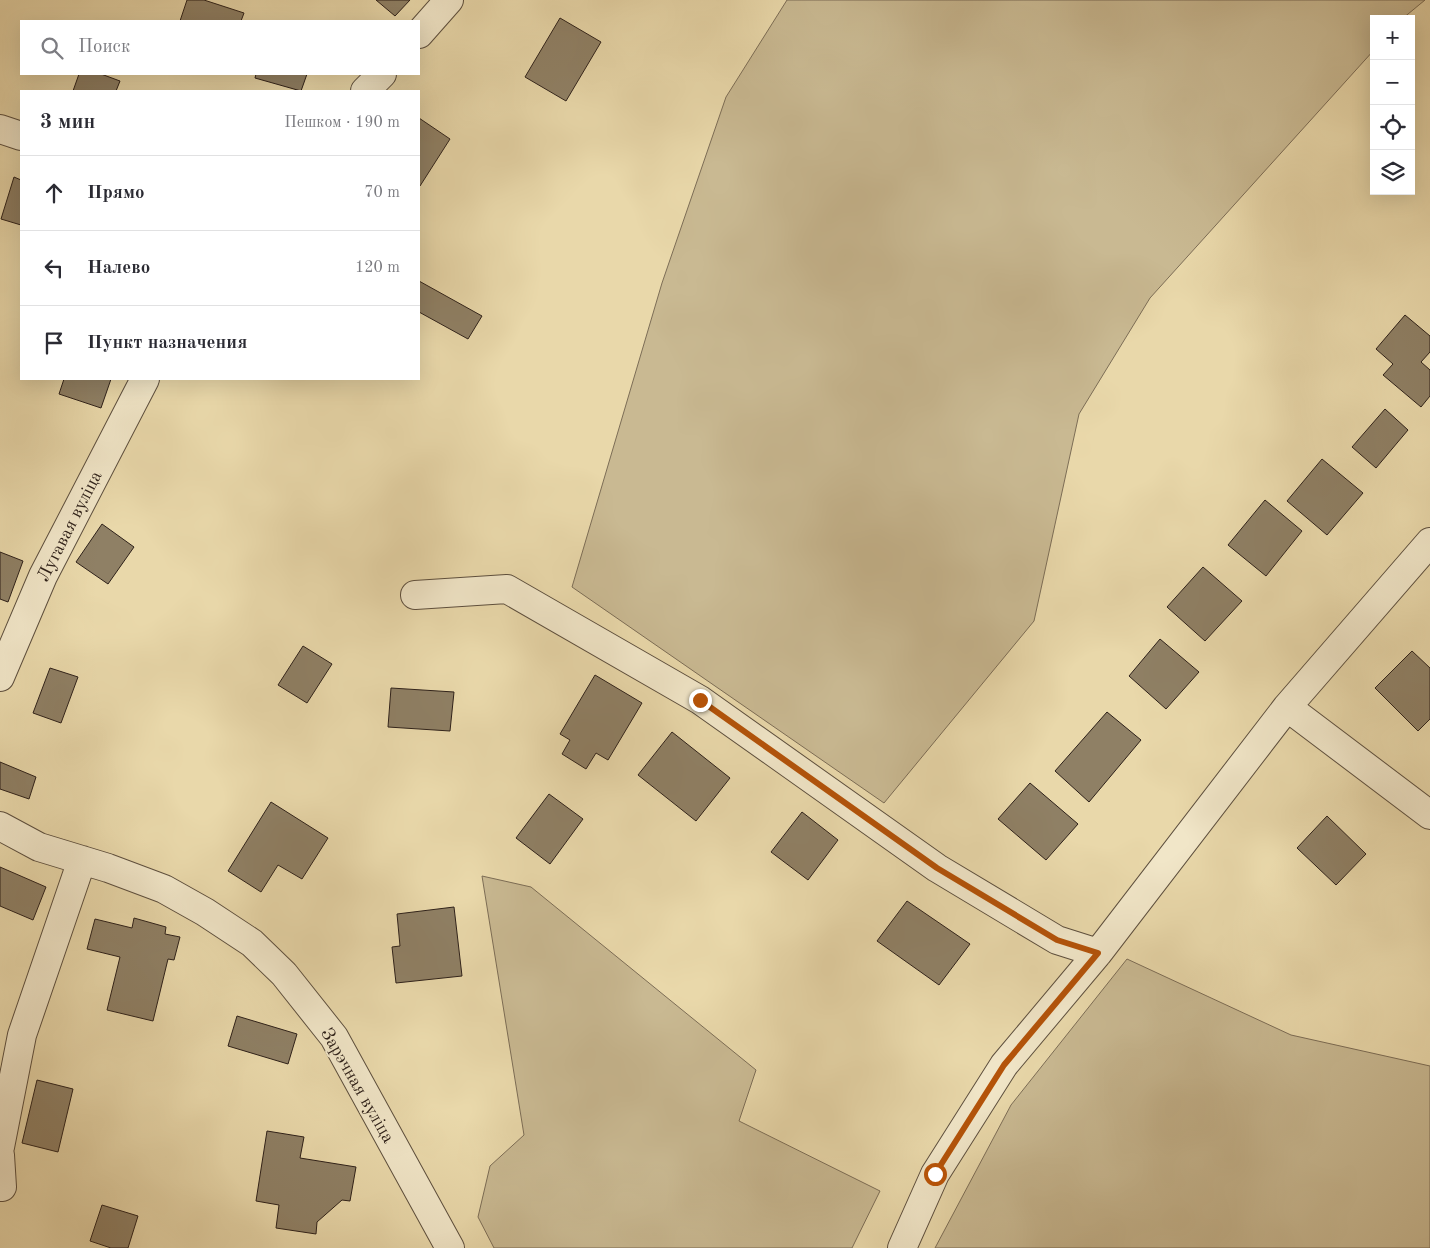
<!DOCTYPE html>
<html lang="ru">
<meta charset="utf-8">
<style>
body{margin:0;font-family:"Old Standard TT",serif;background:#f7f7f7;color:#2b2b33}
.controls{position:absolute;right:15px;top:15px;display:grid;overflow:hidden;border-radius:0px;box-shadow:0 5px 20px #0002}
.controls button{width:45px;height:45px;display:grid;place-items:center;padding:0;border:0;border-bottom:1px solid #e1e1e2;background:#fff;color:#2b2b33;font:25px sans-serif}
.stop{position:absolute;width:15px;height:15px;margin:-11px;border:4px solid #b45309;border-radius:50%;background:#fff}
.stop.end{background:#b45309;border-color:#fff;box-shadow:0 1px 5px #0008}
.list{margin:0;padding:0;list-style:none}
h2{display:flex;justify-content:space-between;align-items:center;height:65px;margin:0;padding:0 20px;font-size:21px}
h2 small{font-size:16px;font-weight:400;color:#7c7c81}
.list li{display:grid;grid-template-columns:32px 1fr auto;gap:15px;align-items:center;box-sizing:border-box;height:75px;padding:0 20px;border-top:1px solid #e1e1e2}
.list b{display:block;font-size:19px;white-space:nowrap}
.list em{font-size:16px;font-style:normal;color:#7c7c81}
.icon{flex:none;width:28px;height:28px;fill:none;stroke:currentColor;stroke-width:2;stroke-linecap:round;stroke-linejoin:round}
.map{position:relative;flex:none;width:1430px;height:1248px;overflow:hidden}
.search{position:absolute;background:#fff;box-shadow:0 5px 20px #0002;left:20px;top:20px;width:400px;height:55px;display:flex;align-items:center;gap:12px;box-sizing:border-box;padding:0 18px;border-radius:0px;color:#7c7c81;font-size:19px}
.panel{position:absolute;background:#fff;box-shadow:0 5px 20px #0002;left:20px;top:90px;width:400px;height:290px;border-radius:0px}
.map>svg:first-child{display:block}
.green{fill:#c9b992;stroke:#7c6d56}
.building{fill:#8f8065;stroke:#2e211a}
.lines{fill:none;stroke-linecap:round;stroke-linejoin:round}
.minor-casing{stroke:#5d4f3e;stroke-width:30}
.minor{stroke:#f1e6c8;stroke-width:28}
.route{stroke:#b45309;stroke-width:6}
.labels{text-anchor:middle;stroke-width:4;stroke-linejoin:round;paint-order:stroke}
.street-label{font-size:18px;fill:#2e211a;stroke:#f1e6c8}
</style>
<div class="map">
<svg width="1430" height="1248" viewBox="0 0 1430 1248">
<rect width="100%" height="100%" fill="#e9d8aa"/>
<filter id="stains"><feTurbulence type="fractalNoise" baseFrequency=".004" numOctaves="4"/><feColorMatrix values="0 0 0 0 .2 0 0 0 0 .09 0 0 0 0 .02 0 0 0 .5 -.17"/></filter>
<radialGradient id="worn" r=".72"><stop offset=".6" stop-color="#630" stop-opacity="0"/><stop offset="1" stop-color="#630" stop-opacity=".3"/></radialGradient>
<path class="green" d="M787 0H1425L1402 19H1374V50L1150 298 1079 414 1034 621 884 803 572 587 662 283 726 97Z
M482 876 531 887 756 1070 739 1121 880 1191 852 1248H494L478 1217 490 1166 524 1135Z
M1127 959 1291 1035 1430 1066V1248H935L1011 1105Z"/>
<path class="building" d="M187 0H204L244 13 241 21H180Z
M376 0H410L395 16Z
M560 18 601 42 566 101 525 77Z
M79 74H101L120 81 116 91H73Z
M256 74H307L301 91 255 78Z
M419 118 450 139 420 186 419 185Z
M14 177 21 180V225L1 219Z
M419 281 482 316 468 339 419 312Z
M1405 315 1430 336V352L1421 362 1430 370V396L1421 407 1383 375 1393 364 1376 349Z
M64 379H111L101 408 59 394Z
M1385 409 1408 430 1376 468 1352 447Z
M1322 459 1363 493 1327 535 1287 501Z
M1265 500 1302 531 1266 576 1228 545Z
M102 524 134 547 108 584 76 562Z
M0 552 23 561 8 602 0 599Z
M1203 567 1242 601 1205 641 1167 607Z
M1160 639 1199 672 1166 709 1129 676Z
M303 646 332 664 307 703 278 685Z
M1412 651 1430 668V719L1418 731 1375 688Z
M50 668 78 677 61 723 33 713Z
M595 675 642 703 608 760 596 753 586 769 562 754 570 740 560 734Z
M391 688 454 692 450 731 388 727Z
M1107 712 1141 740 1089 802 1055 771Z
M672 732 730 778 696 821 638 775Z
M0 762 36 777 29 799 0 789Z
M1030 783 1078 824 1046 860 998 819Z
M549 794 583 819 550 864 516 838Z
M271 802 328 838 302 879 278 865 261 892 228 871Z
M802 812 838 840 808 880 771 852Z
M1327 816 1366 854 1336 885 1297 848Z
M0 867 46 887 33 920 0 906Z
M907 901 970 944 939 985 877 941Z
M454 907 462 976 396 983 392 947 400 946 397 914Z
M134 918 166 927 165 934 180 937 174 960 168 959 153 1021 107 1010 120 957 87 949 95 919 132 928Z
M237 1016 297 1034 288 1064 228 1046Z
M37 1080 73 1089 58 1152 22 1143Z
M267 1131 304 1137 300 1158 356 1167 350 1201 342 1200 317 1222 316 1234 276 1228 279 1205 256 1201Z
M102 1205 138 1216 128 1248H111L90 1241Z"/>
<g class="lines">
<defs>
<path id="minor" d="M419 34 449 0
M365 91 382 74
M0 129 21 136
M415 595 507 589 700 700 937 868 1057 940 1098 953
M0 677 43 576 145 379
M1287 707 1430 815
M0 826 39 847 108 868 164 889 205 912 252 943 284 974 334 1037 450 1248
M0 1147 22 1035 82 860
M0 1155 2 1187
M902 1248 935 1174 1004 1065 1098 953 1287 707 1430 542"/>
</defs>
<use href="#minor" class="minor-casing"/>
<use href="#minor" class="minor"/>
</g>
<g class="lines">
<path class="route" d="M700 700 937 868 1057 940 1098 953 1004 1065 935 1174"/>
</g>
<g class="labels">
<g class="street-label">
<text transform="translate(69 526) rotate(-63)" y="6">Лугавая вуліца</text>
<text transform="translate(358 1085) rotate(60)" y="6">Зарэчная вуліца</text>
</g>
</g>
<rect width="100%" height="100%" filter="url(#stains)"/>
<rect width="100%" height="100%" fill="url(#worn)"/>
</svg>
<div class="controls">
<button>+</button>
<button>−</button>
<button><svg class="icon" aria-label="locate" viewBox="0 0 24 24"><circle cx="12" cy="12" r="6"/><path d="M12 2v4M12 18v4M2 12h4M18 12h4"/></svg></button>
<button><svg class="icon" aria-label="layers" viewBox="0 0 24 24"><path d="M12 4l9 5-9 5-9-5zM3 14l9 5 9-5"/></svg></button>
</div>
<div class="stop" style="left:935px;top:1174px"></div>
<div class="stop end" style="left:700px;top:700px"></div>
<div class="search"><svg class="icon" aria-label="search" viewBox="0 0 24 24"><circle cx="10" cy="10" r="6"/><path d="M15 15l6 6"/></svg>Поиск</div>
<section class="panel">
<h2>3 мин<small>Пешком · 190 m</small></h2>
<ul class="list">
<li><svg class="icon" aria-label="ahead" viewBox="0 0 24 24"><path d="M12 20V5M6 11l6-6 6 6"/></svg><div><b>Прямо</b></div><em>70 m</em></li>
<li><svg class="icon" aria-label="left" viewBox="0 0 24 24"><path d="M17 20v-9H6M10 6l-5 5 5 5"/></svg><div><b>Налево</b></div><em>120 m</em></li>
<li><svg class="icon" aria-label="arrive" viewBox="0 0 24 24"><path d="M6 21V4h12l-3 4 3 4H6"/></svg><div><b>Пункт назначения</b></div></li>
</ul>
</section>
</div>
